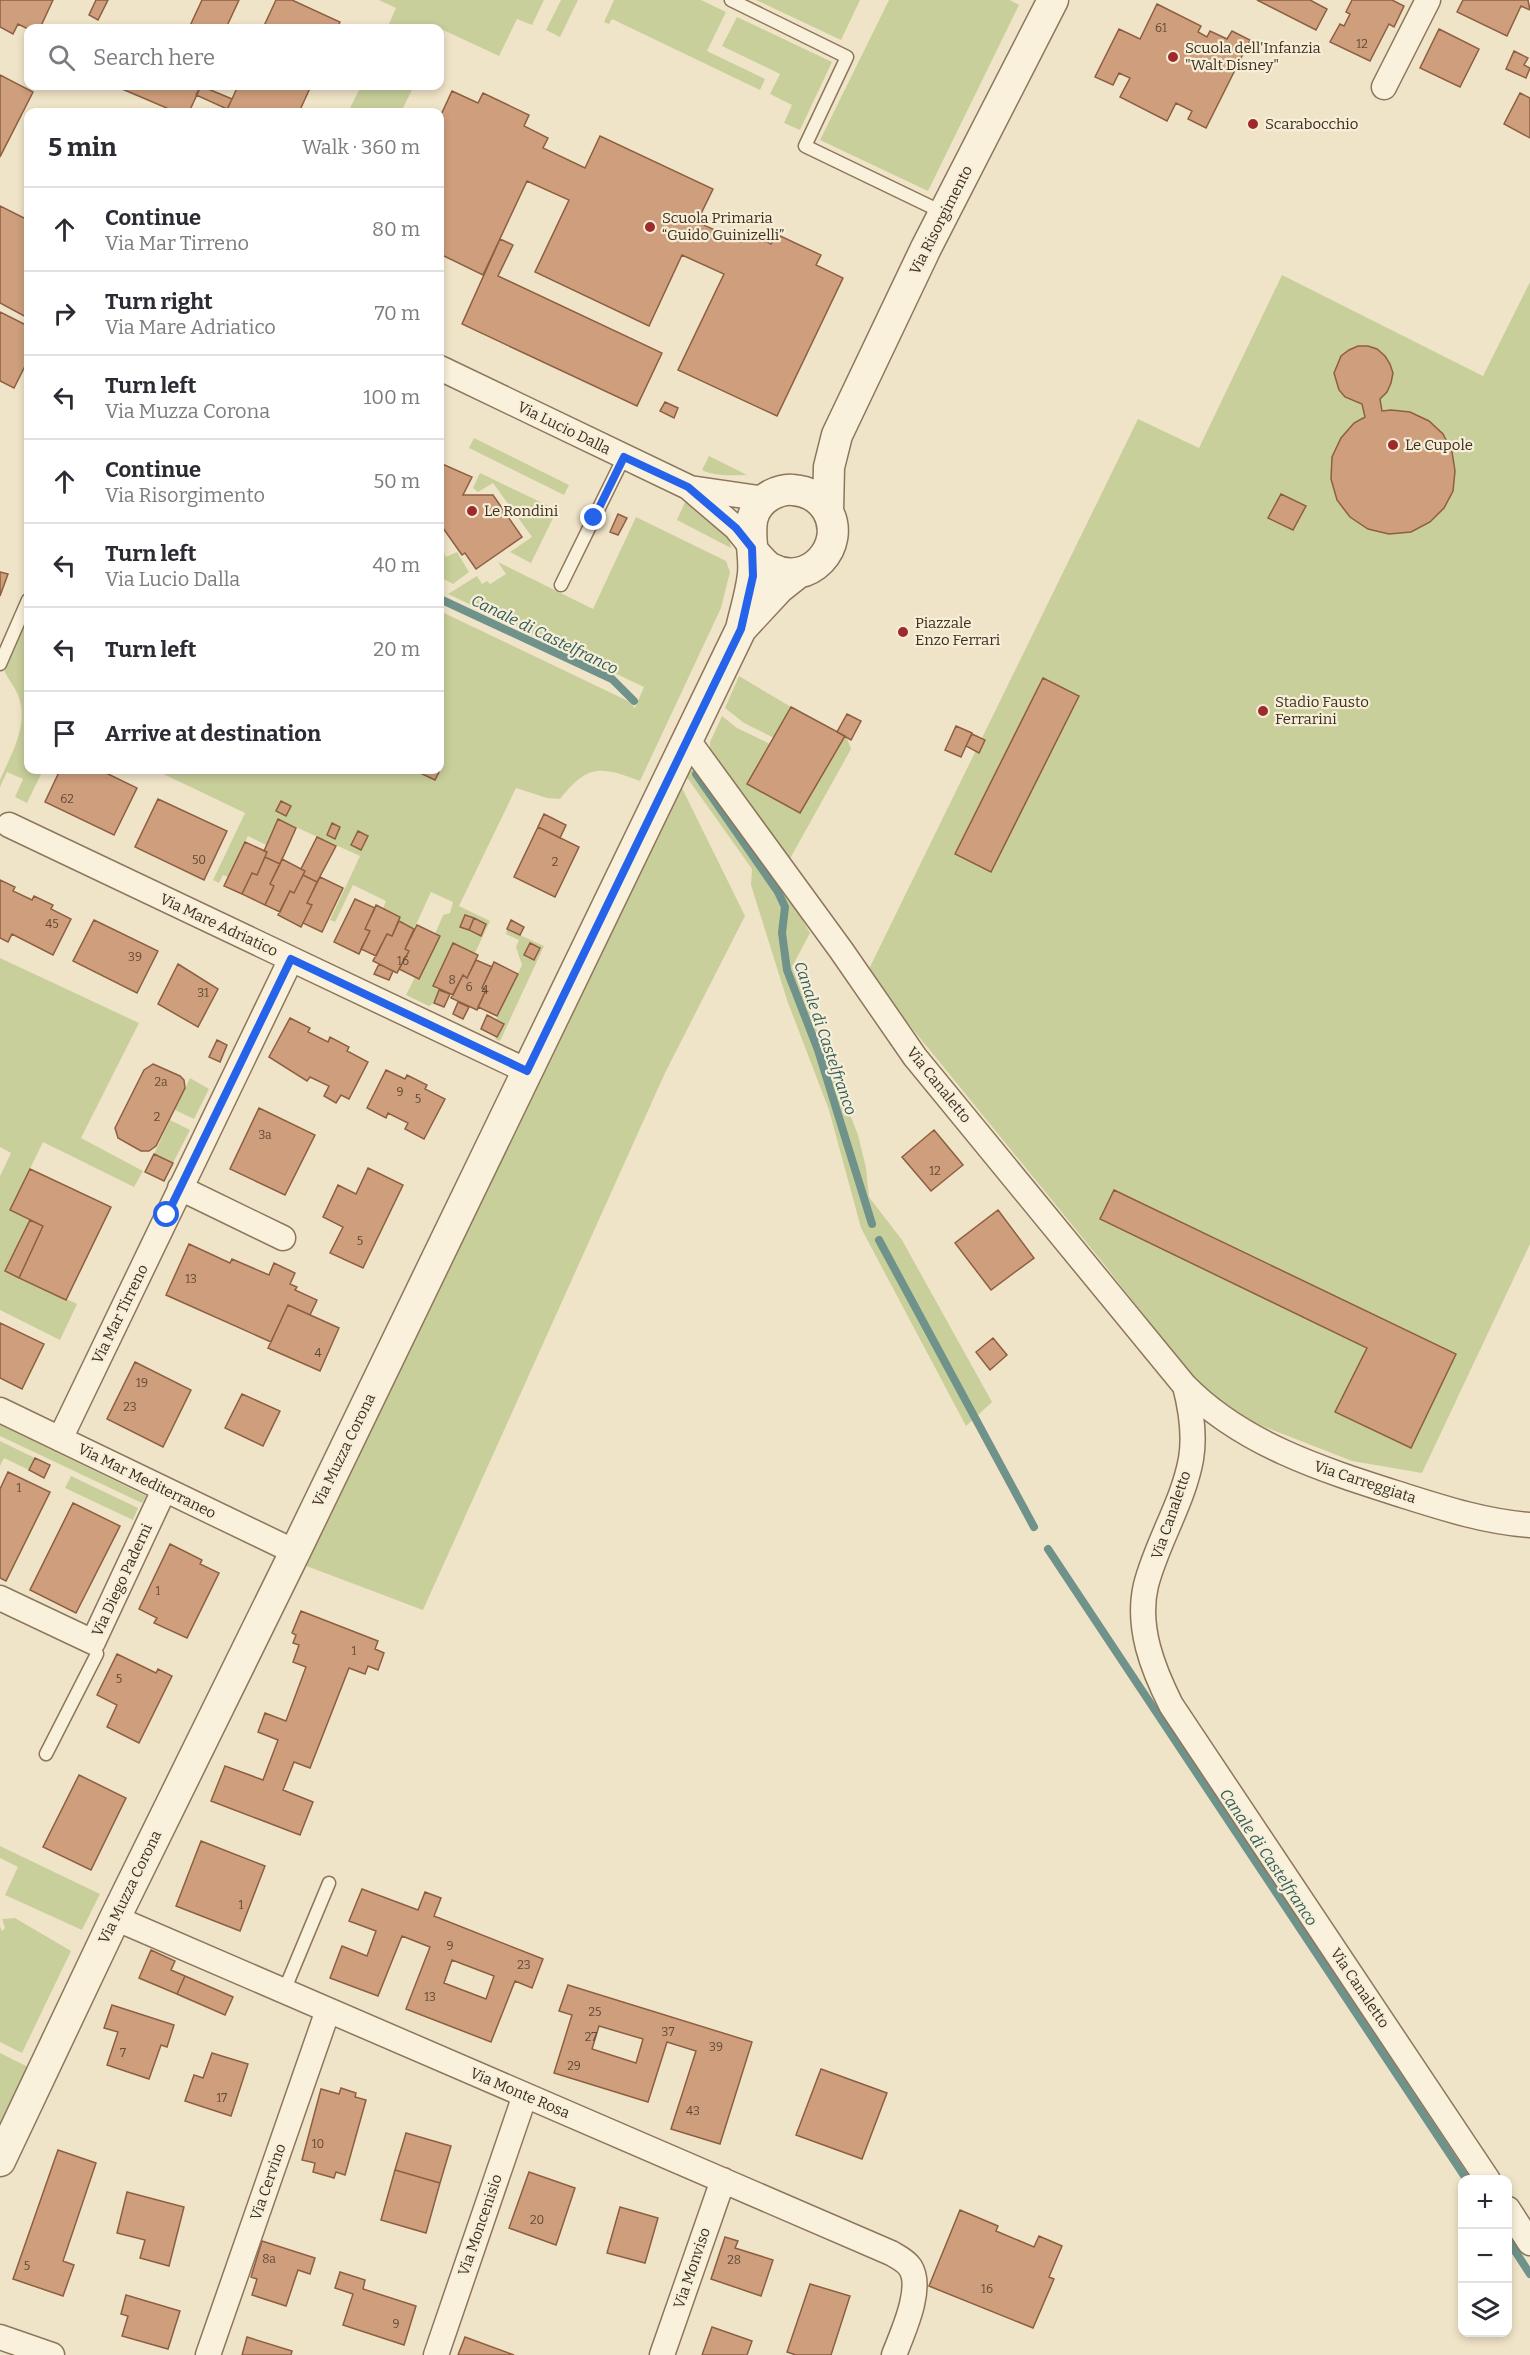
<!DOCTYPE html>
<meta charset="utf-8">
<style>
body{margin:0;font-family:Bitter,serif;background:#f2f2f3;color:#2b2b33}
.controls{position:absolute;right:18px;bottom:18px;display:grid;overflow:hidden;border-radius:12px;box-shadow:0 3px 9px #0003}
.controls button{width:54px;height:54px;display:grid;place-items:center;padding:0;border:0;border-bottom:2px solid #e1e1e2;background:#fff;color:#2b2b33;font:30px sans-serif}
.stop{position:absolute;width:18px;height:18px;margin:-14px;border:4px solid #2563eb;border-radius:50%;background:#fff}
.stop.end{background:#2563eb;border-color:#fff;box-shadow:0 2px 6px #0008}
.list{margin:0;padding:0;list-style:none}
h2{display:flex;justify-content:space-between;align-items:center;height:78px;margin:0;padding:0 24px;font-size:26px}
h2 small{font-size:20px;font-weight:400;color:#7c7c81}
.list li{display:grid;grid-template-columns:39px 1fr auto;gap:18px;align-items:center;box-sizing:border-box;height:84px;padding:0 24px;border-top:2px solid #e1e1e2}
.list b{display:block;font-size:22px;white-space:nowrap}
.list p{margin:0;font-size:20px;white-space:nowrap;color:#7c7c81}
.list em{font-size:20px;font-style:normal;color:#7c7c81}
.icon{flex:none;width:33px;height:33px;fill:none;stroke:currentColor;stroke-width:2;stroke-linecap:round;stroke-linejoin:round}
.map{position:relative;flex:none;width:1530px;height:2355px;overflow:hidden}
.search{position:absolute;background:#fff;box-shadow:0 3px 9px #0003;left:24px;top:24px;width:420px;height:66px;display:flex;align-items:center;gap:15px;box-sizing:border-box;padding:0 21px;border-radius:12px;color:#7c7c81;font-size:22px}
.panel{position:absolute;background:#fff;box-shadow:0 3px 9px #0003;left:24px;top:108px;width:420px;height:666px;border-radius:12px}
.map>svg:first-child{display:block}
.green{fill:#c9cf9b}
.lines{fill:none;stroke-linecap:round;stroke-linejoin:round}
.stream{stroke:#6f938a;stroke-width:8}
.building{fill:#cf9f7d;stroke:#8d5f41;stroke-width:1.5;fill-rule:evenodd}
.service-casing{stroke:#8d765c;stroke-width:15}
.minor-casing{stroke:#8d765c;stroke-width:27}
.tertiary-casing{stroke:#8d765c;stroke-width:33}
.service{stroke:#faf1dc;stroke-width:12}
.minor{stroke:#faf1dc;stroke-width:24}
.tertiary{stroke:#faf1dc;stroke-width:30}
.route{stroke:#2563eb;stroke-width:8}
.poi-dot{fill:#9e2a2b;stroke:#f7eed8;stroke-width:2}
.labels{text-anchor:middle;stroke-width:4.5;stroke-linejoin:round;paint-order:stroke}
.number-label{font-size:12px;fill:#624a37}
.poi-label{font-size:15px;fill:#3d2e20;stroke:#f7eed8;text-anchor:start}
.street-label{font-size:15px;fill:#3d2e20;stroke:#f7eed8}
.water-label{font-size:16px;font-style:italic;fill:#2f5d5a;stroke:#f7eed8}
</style>
<div class="map">
<svg width="1530" height="2355" viewBox="0 0 1530 2355">
<rect width="100%" height="100%" fill="#f0e4c8"/>
<path class="green" d="M379 0H544L532 25 517 19 499 56 441 29 440 32V28H387L396 8Z
M561 0H578L560 37 546 30Z
M614 0H701L726 12 707 51 765 79 760 90 612 19 609 24 604 22Z
M756 0H860L841 40Z
M889 0H1010L1019 5 928 191 820 140Z
M737 17 832 62 800 130 784 123 792 105 770 94 780 74 722 46Z
M361 86H414L401 112H348Z
M1282 275 1483 376 1530 282V1244L1422 1473 1352 1461 1247 1420 1212 1402 1103 1263 867 973 1138 419 1199 448Z
M474 438 569 485 564 495 469 448Z
M709 456 747 475C731 475 716 477 702 470Z
M480 473 557 510 531 563 510 552 532 537 493 483 478 492 473 488Z
M686 500C701 510 730 530 731 548L677 520Z
M636 517 726 561 730 572 721 608 640 781C600 766 588 764 560 799L547 798 516 788 459 906 490 921 475 953 453 943 433 986 439 990 434 1003 429 1006 406 995 415 977 419 978 440 936 435 934 443 915 450 913 453 902 431 892 414 929 399 921 400 917 383 909 386 901 353 885 335 922 330 920 360 856 278 819 266 845 248 836 228 877 223 875 219 883 213 880 245 813 155 770H440V611L628 701 635 708 644 687 448 594 477 576 482 584 487 581 490 584 506 574 498 562 593 609Z
M440 546 446 557 457 552 469 572 453 584 440 577Z
M28 615V770H43L27 803 15 797 23 779 7 772 0 787V780C11 754 30 724 18 695 14 686 8 679 4 670Z
M739 676 791 707 774 738 744 723 725 708Z
M722 716 737 728 770 744 748 784 800 813 842 738H847L851 749 787 864 710 753V742Z
M691 766 697 767 785 889 810 933 792 967 858 1135 866 1168 869 1197 902 1240 992 1402 966 1426 861 1228 829 1110 787 1000 761 917 751 885 752 869 686 776Z
M679 782 745 916 665 1073 423 1610 301 1564Z
M507 929 544 946 500 1041 495 1039 504 1024 496 1020 522 965 516 947 519 940 506 934Z
M0 958 139 1023 81 1138 143 1171 134 1187 43 1142 10 1210 30 1220 6 1271 77 1304 60 1340 0 1310V1176L11 1153 0 1147Z
M190 1078 209 1089 194 1119 175 1110Z
M170 1120 190 1130 173 1163 154 1154Z
M0 1425 146 1496 142 1503 0 1436Z
M0 1441 35 1458 29 1470 4 1458 0 1466Z
M71 1476 138 1508 133 1520 65 1488Z
M0 1846 100 1894 82 1930 5 1895 18 1867 0 1858Z
M15 1918 71 1951 22 2053 0 2042V1926L2 1931 5 1928 2 1919Z
M0 2053 30 2068 0 2127Z"/>
<g class="lines">
<path class="stream" d="M440 599 612 679 634 701
M696 774 778 892 785 907 782 933 787 970 818 1050 872 1224
M879 1240 1034 1527
M1048 1549 1467 2180
M1508 2240 1530 2274"/>
</g>
<path class="building" d="M0 0H53L40 28 28 29 18 24 13 34 0 27Z
M96 0H108L98 20 89 15Z
M202 0H239L226 28H189Z
M276 0H292L340 22 337 28H263Z
M1257 0H1310L1327 9 1316 30Z
M1352 0H1392L1404 6 1394 27 1389 24 1370 61 1330 42 1340 24 1344 26 1350 14 1346 12Z
M1463 0H1528L1530 10 1521 6 1507 36 1457 12Z
M1157 4 1201 26 1198 32 1207 37 1210 31 1227 39 1232 31 1250 40 1206 128 1188 119 1192 111 1176 103 1167 121 1120 97 1130 78 1119 73 1113 85 1095 77 1119 29 1140 39Z
M1439 29 1479 49 1460 87 1420 68Z
M1514 51 1528 58 1524 65 1530 68 1526 78 1506 69Z
M0 75 33 92 0 157Z
M115 86H201L189 112H176Z
M201 86 232 99 227 109 196 95Z
M238 86H311L299 112H226Z
M452 91 478 103 483 93 529 115 524 126 548 138 543 148 585 168 600 136 713 189 697 222 741 242 746 232 771 244 776 234 821 255 816 265 843 278 777 416 678 370 724 274 682 255 649 326 535 272 569 200 527 181 483 275 440 254V117Z
M1520 93 1530 98V138L1504 124Z
M0 206 28 220V318L0 303Z
M500 239 513 245 498 276 662 353 637 406 462 324Z
M0 312 28 326V360L14 388 0 381Z
M1358 346H1368L1377 349 1385 356 1390 364 1393 373 1391 383 1387 392 1380 399 1382 411 1391 410 1410 412 1429 421 1443 434 1452 452 1455 471 1453 491 1444 508 1430 522 1411 532 1389 534 1368 529 1350 517 1337 500 1331 479 1332 457 1341 438 1354 423 1365 417 1362 404 1345 397 1339 390 1334 373 1341 356 1349 350Z
M665 402 678 408 674 418 660 411Z
M440 463 472 477 463 495H493L522 537 476 569 465 553 462 555 443 528 440 527Z
M1281 494 1306 506 1293 530 1268 518Z
M618 514 627 518 618 535 610 532Z
M0 572 8 574 0 596Z
M1043 678 1079 696 991 872 955 854Z
M791 707 845 736 800 813 747 784Z
M847 714 861 721 851 740 837 732Z
M956 726 972 733 961 757 945 750Z
M972 734 985 740 979 753 966 746Z
M60 770H100L137 788 114 835 45 802Z
M420 770H433L439 772 435 780 418 772Z
M158 799 227 831 204 880 135 847Z
M281 801 291 806 286 816 276 811Z
M544 814 566 825 560 838 538 827Z
M278 819 296 828 280 864 265 857 267 852 264 851Z
M332 823 340 827 335 839 327 835Z
M538 827 579 847 555 897 514 877Z
M358 831 368 836 361 850 351 845Z
M317 837 336 846 317 882 303 875 305 871 301 869Z
M245 842 267 852 257 875 252 873 242 894 224 886Z
M265 857 280 864 270 884 274 886 265 905 242 894 252 873 257 875Z
M282 859 305 871 294 893 290 891 280 912 265 905 274 886 270 884Z
M303 875 317 882 307 903 312 905 301 927 278 915 290 891 294 893Z
M320 877 343 888 322 932 303 923 312 905 307 903Z
M0 880 15 887 13 891 32 900 34 896 53 905 51 909 71 919 53 955 12 934 8 942 0 938Z
M355 899 375 908 365 929 370 931 359 954 334 942Z
M376 905 400 917 392 936 387 934 376 956 361 949 370 931 365 929Z
M465 915 474 918 469 930 460 927Z
M474 918 486 924 481 936 469 930Z
M94 920 158 951 137 993 73 961Z
M511 920 524 927 520 935 507 929Z
M399 921 414 929 405 949 409 951 397 973 373 961 387 934 392 936Z
M417 925 440 936 419 979 399 969 409 951 405 949Z
M453 943 478 955 467 978 463 975 453 995 433 986Z
M530 943 540 948 534 960 524 955Z
M476 960 492 967 482 988 486 990 477 1010 451 998 463 975 467 978Z
M494 962 518 974 497 1016 478 1007 486 990 482 988Z
M178 964 218 989 198 1027 158 1004Z
M379 964 393 971 389 980 374 974Z
M439 990 450 994 444 1007 434 1003Z
M458 1002 469 1007 463 1019 453 1014Z
M487 1015 504 1024 497 1037 481 1029Z
M290 1018 310 1028 308 1032 328 1042 330 1037 349 1047 347 1051 368 1062 349 1099 341 1095 336 1103 324 1096 329 1086 310 1077 307 1081 269 1057Z
M217 1040 227 1045 220 1062 209 1057Z
M153 1064 180 1076 184 1080 185 1088 156 1146 149 1151H141L118 1138 115 1128 144 1070Z
M386 1070 405 1079 407 1075 427 1085 425 1089 445 1099 424 1139 405 1129 408 1123 388 1113 386 1118 367 1108Z
M259 1108 315 1135 285 1195 230 1169Z
M934 1130 963 1165 931 1191 902 1157Z
M154 1154 173 1163 164 1181 145 1172Z
M368 1168 403 1185 363 1268 330 1253 343 1227 323 1217 338 1185 356 1194Z
M30 1169 111 1207 66 1300 19 1278 43 1226 10 1210Z
M1114 1190 1456 1354 1411 1448 1335 1412 1367 1348 1100 1219Z
M998 1210 1034 1258 991 1290 955 1243Z
M30 1220 43 1226 19 1278 5 1271Z
M189 1244 230 1263 232 1259 269 1275 274 1263 295 1273 290 1284 297 1287 295 1290 317 1300 310 1315 288 1305 271 1342 166 1295Z
M288 1305 339 1328 320 1371 268 1348Z
M0 1323 44 1344 22 1389 0 1378Z
M993 1338 1007 1355 990 1370 976 1352Z
M135 1362 191 1390 163 1447 107 1419Z
M242 1394 280 1411 263 1446 225 1428Z
M35 1458 50 1465 44 1478 29 1470Z
M8 1472 50 1492 6 1581 0 1578V1489Z
M73 1503 120 1526 76 1613 30 1590Z
M170 1544 202 1560 200 1564 219 1573 187 1638 154 1623 157 1618 139 1609Z
M301 1611 378 1641 375 1649 384 1653 378 1670 368 1666 365 1674 349 1668 310 1768 294 1762 283 1790 313 1802 300 1835 211 1801 225 1766 263 1780 278 1740 258 1732 265 1713 286 1721 306 1667 293 1662 299 1645 293 1643 296 1635 292 1633Z
M117 1654 156 1673 158 1669 172 1676 139 1743 107 1727 117 1705 97 1695Z
M79 1775 126 1798 91 1870 43 1847Z
M201 1841 265 1866 240 1931 176 1906Z
M362 1889 418 1910 425 1892 441 1898 434 1916 543 1959 532 1988 515 1981 491 2042 406 2009 430 1947 402 1936 378 1996 330 1978 342 1946 367 1956 376 1931 349 1921ZM452 1960 494 1976 486 1999 444 1983Z
M151 1950 175 1961 171 1970 185 1976 177 1994 139 1978Z
M185 1976 233 1997 225 2015 177 1994Z
M568 1985 752 2042 720 2144 671 2129 696 2051 667 2042 648 2102 554 2073 572 2015 559 2011ZM599 2026 643 2039 636 2063 592 2049Z
M112 2005 174 2025 167 2047 161 2045 149 2079 107 2065 118 2032 104 2028Z
M212 2053 248 2064 231 2116 185 2101 194 2075 203 2078Z
M821 2069 887 2093 862 2159 796 2135Z
M341 2088 356 2093 355 2097 366 2100 345 2175 336 2172 334 2178 313 2172 315 2163 302 2160 321 2089 339 2094Z
M406 2133 451 2146 440 2183 395 2170Z
M58 2150 96 2163 63 2261 74 2265 63 2296 13 2279Z
M395 2170 440 2183 426 2233 381 2220Z
M529 2172 575 2188 556 2245 509 2228Z
M127 2192 184 2207 169 2266 140 2258 145 2240 117 2233Z
M620 2207 658 2218 645 2263 607 2253Z
M960 2210 998 2226 996 2231 1034 2247 1039 2236 1062 2246 1049 2277 1054 2279 1033 2328 929 2286Z
M725 2237 738 2241 735 2248 773 2260 761 2296 711 2279Z
M262 2241 315 2258 310 2274 298 2270 286 2306 252 2295 257 2279 251 2277Z
M340 2272 365 2280 363 2289 416 2306 404 2345 343 2325 353 2294 335 2288Z
M810 2284 850 2296 831 2355H796L787 2352Z
M126 2295 180 2311 168 2349 122 2336 128 2316 121 2314Z
M712 2327 752 2341 747 2355H702Z
M247 2337 292 2351 291 2355H242Z
M465 2337 514 2355H458Z"/>
<g class="lines">
<defs>
<path id="service" d="M731 0 847 57 805 146 944 213
M561 585 624 457
M0 664 28 600
M46 1754 97 1654 93 1642
M284 1991 329 1883"/>
<path id="minor" d="M1384 87 1428 0
M440 368 688 487 736 528 752 548
M690 488 765 499
M687 739 841 950 915 1057 1185 1386C1244 1446 1327 1471 1405 1496 1446 1509 1487 1522 1530 1525
M9 825 527 1071
M180 1188 283 1238
M1185 1386C1191 1409 1195 1435 1191 1459 1183 1503 1157 1542 1146 1585 1136 1627 1153 1669 1171 1705L1488 2180
M0 1410 295 1552
M60 1439 291 959
M0 1598 93 1642 164 1490
M115 1918 891 2253C898 2257 905 2260 910 2267 924 2288 902 2334 894 2355
M1508 2209 1530 2243
M0 2337 52 2355
M208 2355 328 2010
M436 2355 525 2095
M662 2355 723 2180"/>
<path id="tertiary" d="M828 511 829 467 837 435 926 248 1053 0
M741 629 779 588 798 573
M0 2161 115 1918 295 1552 741 629C745 611 751 593 753 574 756 546 739 513 771 495 777 492 785 489 793 490 807 491 819 497 827 510 848 546 808 589 770 568 764 564 759 558 754 552"/>
</defs>
<use href="#service" class="service-casing"/>
<use href="#minor" class="minor-casing"/>
<use href="#tertiary" class="tertiary-casing"/>
<use href="#service" class="service"/>
<use href="#minor" class="minor"/>
<use href="#tertiary" class="tertiary"/>
</g>
<g class="lines">
<path class="route" d="M167 1215 291 959 527 1071 741 629 753 576 752 548 736 528 688 487 624 457 594 518"/>
</g>
<g class="poi-dot">
<circle cx="1173" cy="57" r="6"/>
<circle cx="1253" cy="124" r="6"/>
<circle cx="650" cy="227" r="6"/>
<circle cx="1393" cy="445" r="6"/>
<circle cx="472" cy="511" r="6"/>
<circle cx="903" cy="632" r="6"/>
<circle cx="1263" cy="711" r="6"/>
</g>
<g class="labels">
<g class="number-label">
<text x="1161" y="32">61</text>
<text x="1362" y="48">12</text>
<text x="67" y="803">62</text>
<text x="199" y="864">50</text>
<text x="555" y="866">2</text>
<text x="52" y="928">45</text>
<text x="135" y="961">39</text>
<text x="403" y="965">16</text>
<text x="452" y="984">8</text>
<text x="469" y="991">6</text>
<text x="485" y="994">4</text>
<text x="203" y="997">31</text>
<text x="161" y="1086">2a</text>
<text x="400" y="1096">9</text>
<text x="418" y="1103">5</text>
<text x="157" y="1121">2</text>
<text x="265" y="1139">3a</text>
<text x="935" y="1175">12</text>
<text x="360" y="1245">5</text>
<text x="191" y="1283">13</text>
<text x="318" y="1357">4</text>
<text x="142" y="1387">19</text>
<text x="130" y="1411">23</text>
<text x="19" y="1492">1</text>
<text x="158" y="1595">1</text>
<text x="354" y="1655">1</text>
<text x="119" y="1683">5</text>
<text x="241" y="1909">1</text>
<text x="450" y="1950">9</text>
<text x="524" y="1969">23</text>
<text x="430" y="2001">13</text>
<text x="595" y="2016">25</text>
<text x="668" y="2036">37</text>
<text x="591" y="2041">27</text>
<text x="716" y="2051">39</text>
<text x="123" y="2057">7</text>
<text x="574" y="2070">29</text>
<text x="222" y="2102">17</text>
<text x="693" y="2115">43</text>
<text x="318" y="2148">10</text>
<text x="537" y="2224">20</text>
<text x="269" y="2263">8a</text>
<text x="734" y="2264">28</text>
<text x="27" y="2270">5</text>
<text x="987" y="2293">16</text>
<text x="396" y="2328">9</text>
</g>
<g class="poi-label">
<text x="1185" y="53">Scuola dell'Infanzia<tspan x="1185" dy="17">"Walt Disney"</tspan></text>
<text x="1265" y="129">Scarabocchio</text>
<text x="662" y="223">Scuola Primaria<tspan x="662" dy="17">“Guido Guinizelli”</tspan></text>
<text x="1405" y="450">Le Cupole</text>
<text x="484" y="516">Le Rondini</text>
<text x="915" y="628">Piazzale<tspan x="915" dy="17">Enzo Ferrari</tspan></text>
<text x="1275" y="707">Stadio Fausto<tspan x="1275" dy="17">Ferrarini</tspan></text>
</g>
<g class="street-label">
<text transform="translate(941 220) rotate(-63)" y="5">Via Risorgimento</text>
<text transform="translate(564 428) rotate(26)" y="5">Via Lucio Dalla</text>
<text transform="translate(219 925) rotate(25)" y="5">Via Mare Adriatico</text>
<text transform="translate(939 1085) rotate(51)" y="5">Via Canaletto</text>
<text transform="translate(120 1314) rotate(-64)" y="5">Via Mar Tirreno</text>
<text transform="translate(344 1450) rotate(-64)" y="5">Via Muzza Corona</text>
<text transform="translate(147 1481) rotate(26)" y="5">Via Mar Mediterraneo</text>
<text transform="translate(1365 1482) rotate(18)" y="5">Via Carreggiata</text>
<text transform="translate(1171 1515) rotate(-71)" y="5">Via Canaletto</text>
<text transform="translate(122 1580) rotate(-65)" y="5">Via Diego Paderni</text>
<text transform="translate(130 1887) rotate(-64)" y="5">Via Muzza Corona</text>
<text transform="translate(1360 1988) rotate(56)" y="5">Via Canaletto</text>
<text transform="translate(520 2093) rotate(23)" y="5">Via Monte Rosa</text>
<text transform="translate(268 2182) rotate(-71)" y="5">Via Cervino</text>
<text transform="translate(480 2225) rotate(-71)" y="5">Via Moncenisio</text>
<text transform="translate(692 2268) rotate(-71)" y="5">Via Monviso</text>
</g>
<g class="water-label">
<text transform="translate(545 634) rotate(26)" y="6">Canale di Castelfranco</text>
<text transform="translate(826 1038) rotate(71)" y="6">Canale di Castelfranco</text>
<text transform="translate(1269 1857) rotate(56)" y="6">Canale di Castelfranco</text>
</g>
</g>
</svg>
<div class="controls">
<button>+</button>
<button>−</button>
<button><svg class="icon" aria-label="layers" viewBox="0 0 24 24"><path d="M12 4l9 5-9 5-9-5zM3 14l9 5 9-5"/></svg></button>
</div>
<div class="stop" style="left:167px;top:1215px"></div>
<div class="stop end" style="left:594px;top:518px"></div>
<div class="search"><svg class="icon" aria-label="search" viewBox="0 0 24 24"><circle cx="10" cy="10" r="6"/><path d="M15 15l6 6"/></svg>Search here</div>
<section class="panel">
<h2>5 min<small>Walk · 360 m</small></h2>
<ul class="list">
<li><svg class="icon" aria-label="ahead" viewBox="0 0 24 24"><path d="M12 20V5M6 11l6-6 6 6"/></svg><div><b>Continue</b><p>Via Mar Tirreno</p></div><em>80 m</em></li>
<li><svg class="icon" aria-label="right" viewBox="0 0 24 24"><path d="M7 20v-9h11M14 6l5 5-5 5"/></svg><div><b>Turn right</b><p>Via Mare Adriatico</p></div><em>70 m</em></li>
<li><svg class="icon" aria-label="left" viewBox="0 0 24 24"><path d="M17 20v-9H6M10 6l-5 5 5 5"/></svg><div><b>Turn left</b><p>Via Muzza Corona</p></div><em>100 m</em></li>
<li><svg class="icon" aria-label="ahead" viewBox="0 0 24 24"><path d="M12 20V5M6 11l6-6 6 6"/></svg><div><b>Continue</b><p>Via Risorgimento</p></div><em>50 m</em></li>
<li><svg class="icon" aria-label="left" viewBox="0 0 24 24"><path d="M17 20v-9H6M10 6l-5 5 5 5"/></svg><div><b>Turn left</b><p>Via Lucio Dalla</p></div><em>40 m</em></li>
<li><svg class="icon" aria-label="left" viewBox="0 0 24 24"><path d="M17 20v-9H6M10 6l-5 5 5 5"/></svg><div><b>Turn left</b></div><em>20 m</em></li>
<li><svg class="icon" aria-label="arrive" viewBox="0 0 24 24"><path d="M6 21V4h12l-3 4 3 4H6"/></svg><div><b>Arrive at destination</b></div></li>
</ul>
</section>
</div>
